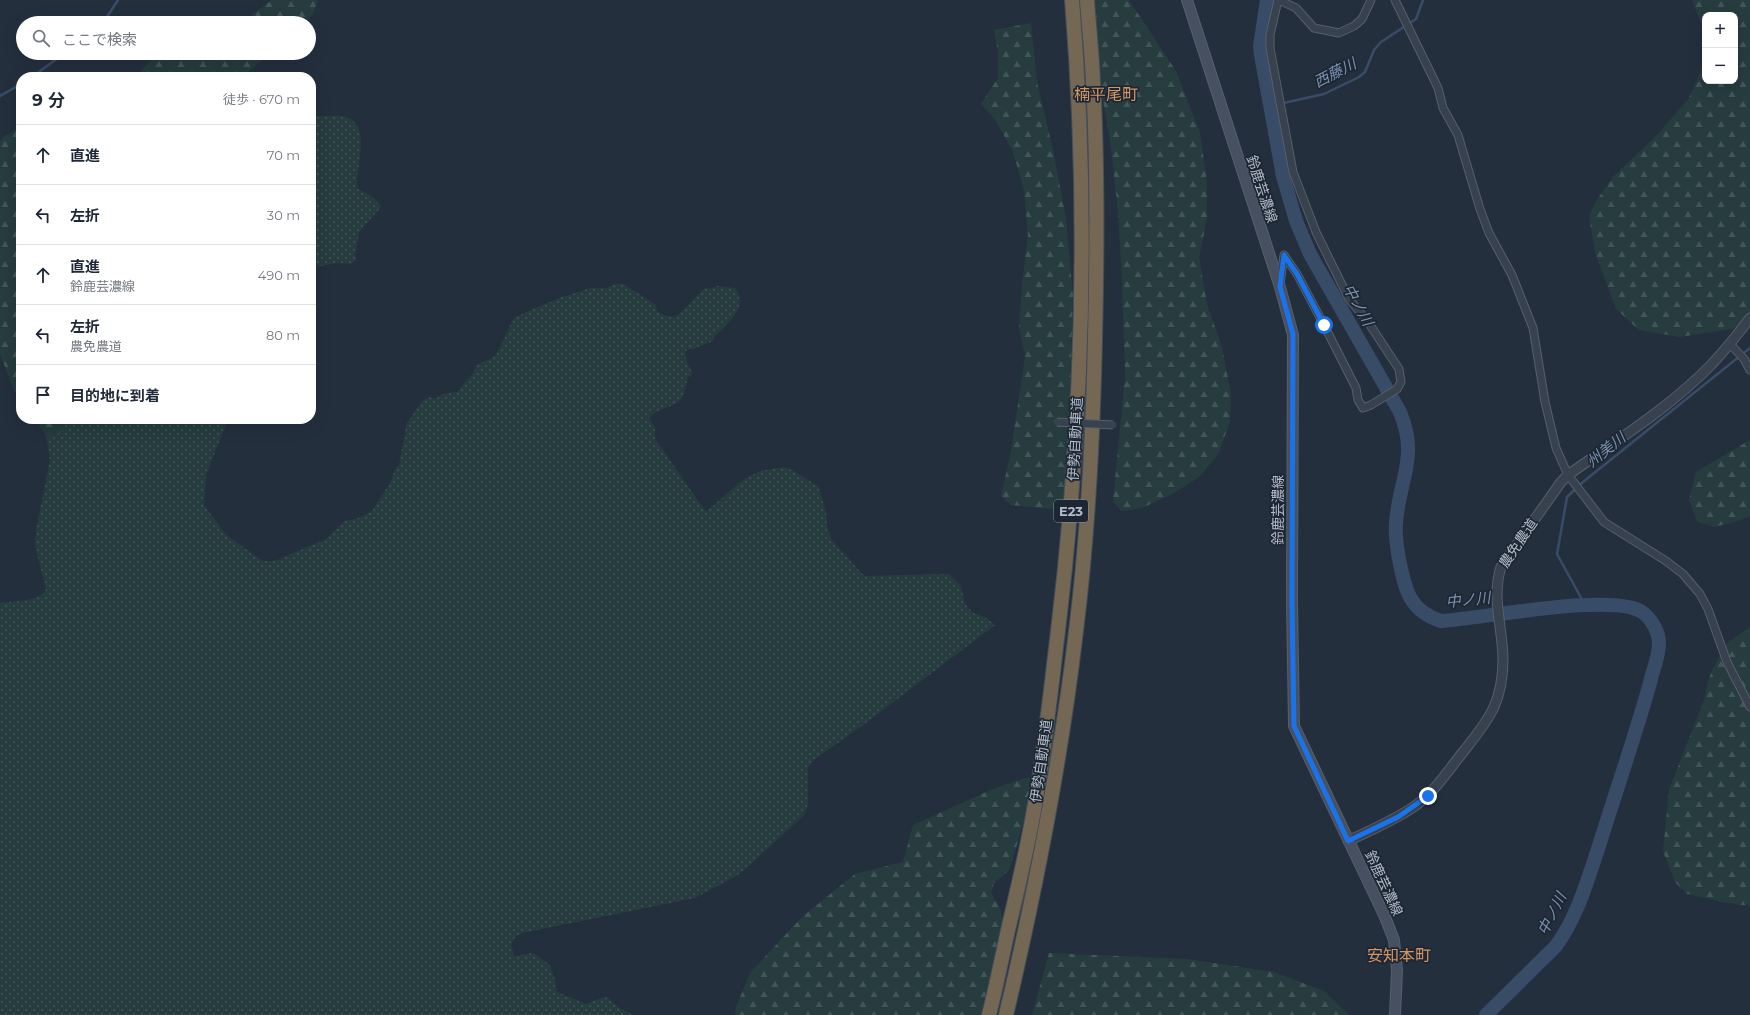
<!DOCTYPE html>
<html lang="ja">
<meta charset="utf-8">
<style>
body{margin:0;font-family:Montserrat,"Noto Sans JP",sans-serif;background:#f6f6f7;color:#1f2937}
.controls{position:absolute;right:12px;top:12px;display:grid;overflow:hidden;border-radius:8px;box-shadow:0 4px 16px #0002}
.controls button{width:36px;height:36px;display:grid;place-items:center;padding:0;border:0;border-bottom:1px solid #e0e1e3;background:#fff;color:#1f2937;font:20px sans-serif}
.stop{position:absolute;width:12px;height:12px;margin:-9px;border:3px solid #1a73e8;border-radius:50%;background:#fff}
.stop.end{background:#1a73e8;border-color:#fff;box-shadow:0 1px 4px #0008}
.list{margin:0;padding:0;list-style:none}
h2{display:flex;justify-content:space-between;align-items:center;height:52px;margin:0;padding:0 16px;font-size:17px}
h2 small{font-size:13px;font-weight:400;color:#747a83}
.list li{display:grid;grid-template-columns:26px 1fr auto;gap:12px;align-items:center;box-sizing:border-box;height:60px;padding:0 16px;border-top:1px solid #e0e1e3}
.list b{display:block;font-size:15px;white-space:nowrap}
.list p{margin:0;font-size:13px;white-space:nowrap;color:#747a83}
.list em{font-size:13px;font-style:normal;color:#747a83}
.icon{flex:none;width:22px;height:22px;fill:none;stroke:currentColor;stroke-width:2;stroke-linecap:round;stroke-linejoin:round}
.map{position:relative;flex:none;width:1750px;height:1015px;overflow:hidden}
.search{position:absolute;background:#fff;box-shadow:0 4px 16px #0002;left:16px;top:16px;width:300px;height:44px;display:flex;align-items:center;gap:10px;box-sizing:border-box;padding:0 14px;border-radius:22px;color:#747a83;font-size:15px}
.panel{position:absolute;background:#fff;box-shadow:0 4px 16px #0002;left:16px;top:72px;width:300px;height:352px;border-radius:16px}
.map>svg:first-child{display:block}
.grass{fill:url(#grass-dots)}
.forest{fill:url(#forest-firs);fill-rule:evenodd}
.lines{fill:none;stroke-linecap:round;stroke-linejoin:round}
.stream{stroke:#394c67;stroke-width:2.5}
.river{stroke:#394c67;stroke-width:14}
.minor-casing{stroke:#565f6c;stroke-width:9}
.tertiary-casing{stroke:#565f6c;stroke-width:11}
.secondary-casing{stroke:#565f6c;stroke-width:12}
.motorway-casing{stroke:#434c59;stroke-width:16}
.minor{stroke:#38414e;stroke-width:7}
.tertiary{stroke:#38414e;stroke-width:9}
.secondary{stroke:#465061;stroke-width:10}
.motorway{stroke:#746855;stroke-width:14}
.minor-bridge-casing{stroke:#565f6c;stroke-width:9;stroke-linecap:butt}
.minor-bridge{stroke:#38414e;stroke-width:7}
.route{stroke:#1a73e8;stroke-width:5}
.labels{text-anchor:middle;stroke-width:3.5;stroke-linejoin:round;paint-order:stroke}
.shield{fill:#1d2633;stroke:#878f9c;stroke-width:1}
.shield-label{font-size:13px;font-weight:bold;fill:#b4bcc9}
.street-label{font-size:14px;fill:#b4bcc9;stroke:#1d2633}
.water-label{font-size:15px;font-style:italic;fill:#7c92b1;stroke:#1d2633}
.quarter-label{font-size:16px;fill:#d59563;stroke:#1d2633}
</style>
<div class="map">
<svg width="1750" height="1015" viewBox="0 0 1750 1015">
<defs>
<pattern id="grass-dots" width="8" height="8" patternUnits="userSpaceOnUse"><rect width="8" height="8" fill="#263c3f"/><path d="M2 2h.1M6 6h.1" fill="none" stroke="#435659" stroke-width="1.8" stroke-linecap="round"/></pattern>
<pattern id="forest-firs" width="22" height="20" patternUnits="userSpaceOnUse"><rect width="22" height="20" fill="#263c3f"/><path d="M5 1l3.5 6h-7zM16 11l3.5 6h-7z" fill="#435659"/></pattern>
</defs>
<rect width="100%" height="100%" fill="#242f3e"/>
<path class="grass" d="M311 115C321 118 334 114 345 117 373 124 355 168 357 188 365 193 377 198 381 207L359 232 355 256 357 260 350 264 337 263 311 268Z
M622 283 656 305 657 312C661 313 668 317 672 317 681 317 697 293 706 288L710 289 717 286 735 288C750 306 726 325 714 337L713 341 693 349H687C683 358 688 364 692 372L691 376 688 377C686 384 685 393 681 399 673 409 656 407 649 419L655 427V439L706 512 744 479 760 471 783 467 792 470 819 487 826 512 827 526 831 539 864 576 949 574 961 586 965 604 972 612 988 619 995 625 859 728 815 759 808 767V804L804 815 749 866 736 876 695 898 522 933 516 936 511 944 514 956 533 953 549 964 554 976 557 992 586 1004 603 997 609 998 619 1008 633 1015H0V603C12 601 42 602 46 589L35 545 36 530 50 460 45 428 41 419H228L206 475 204 505 226 535 263 561H275L326 539 345 521 356 519 372 511 390 483 396 467 399 465 407 423 422 401 430 397 435 399 443 394 457 392 474 372 476 366 481 363 491 359 496 355 514 318 524 313 562 297 591 288H606L616 284Z"/>
<path class="forest" d="M272 0H318L313 14 304 23H240Z
M1093 0H1129L1176 71 1200 133 1207 182V218L1199 258 1207 304 1222 347 1231 394 1230 421 1219 453 1199 477 1174 493 1142 508 1121 511 1113 501 1125 376 1122 284 1118 210 1110 140 1100 85Z
M1692 0H1750V326L1679 337 1639 330 1616 309 1595 253 1589 216 1596 201 1614 176 1658 134 1689 98 1705 61 1702 26ZM1705 15H1735V81H1705Z
M1031 23 1037 82 1053 150 1066 218 1073 296 1067 484 1063 503 1054 509 1011 505 1001 496 1011 451 1025 356 1019 327 1022 285 1028 234 1024 190 1013 152 996 121 981 104 998 78V52L994 30Z
M158 53H271L242 77H135Z
M21 127V399L14 390 0 354V141L3 137Z
M35 419H68L65 428 50 441Z
M1750 440V516L1738 521 1714 527 1697 521 1689 500 1696 472Z
M1750 627V906L1727 903 1687 894 1675 882 1663 851 1669 790 1704 700 1708 681 1713 668 1728 642Z
M1032 776 1026 813 1010 869 994 883 991 892 1000 909 1003 925 997 958 982 1015H735L736 1007 750 973 802 917 855 874 903 862 913 825 995 788Z
M1049 953 1187 959 1274 972 1324 991 1349 1015H1032Z"/>
<g class="lines">
<path class="stream" d="M103 23 118 0
M32 77 58 58 72 53
M0 96 21 84
M1270 106 1324 94 1359 77 1365 72 1374 50 1381 42 1416 19 1423 0
M1585 605 1557 554 1567 497 1583 482 1750 348"/>
<path class="river" d="M1267 0 1260 46 1261 55 1283 176 1296 221 1310 254 1400 412C1419 458 1399 479 1396 523 1395 535 1397 548 1399 559 1405 589 1409 611 1441 621 1481 619 1614 592 1642 612 1651 618 1659 632 1659 643 1659 654 1655 665 1652 675 1647 695 1641 714 1635 733 1623 772 1610 810 1598 849 1587 882 1577 917 1556 946L1486 1015"/>
<defs>
<path id="minor" d="M1278 0 1270 35V48L1293 172 1316 232 1349 299 1368 322 1399 369 1401 382 1397 389 1371 405 1363 408 1358 400 1356 388 1324 325 1297 274 1284 255 1280 284
M1279 0 1296 8 1314 28 1339 33 1354 26 1362 19 1371 0
M1395 0 1438 88 1443 108 1458 135 1480 209 1489 233 1512 275 1533 328 1545 402 1556 448 1568 475 1604 522 1666 561 1683 574 1700 594 1708 609 1727 662 1750 707
M1730 344 1744 359 1750 370"/>
<path id="tertiary" d="M1348 841C1371 830 1395 820 1415 806 1435 791 1448 771 1463 752 1474 738 1486 724 1494 707 1500 693 1503 675 1503 660 1503 628 1491 598 1501 567L1561 482 1568 475C1617 440 1669 408 1711 365 1725 350 1738 334 1750 318"/>
<path id="secondary" d="M1187 0 1280 287 1293 335 1292 602 1294 726 1385 917 1394 940 1397 970 1395 1015"/>
<path id="motorway" d="M989 1015C996 987 1002 958 1008 930 1018 888 1028 846 1035 804 1045 747 1051 689 1058 631 1083 422 1089 210 1072 0
M1006 1015C1036 888 1061 760 1076 631 1088 534 1093 436 1095 339 1097 253 1098 168 1093 82 1092 55 1089 27 1087 0"/>
</defs>
<use href="#minor" class="minor-casing"/>
<use href="#tertiary" class="tertiary-casing"/>
<use href="#secondary" class="secondary-casing"/>
<use href="#motorway" class="motorway-casing"/>
<use href="#minor" class="minor"/>
<use href="#tertiary" class="tertiary"/>
<use href="#secondary" class="secondary"/>
<use href="#motorway" class="motorway"/>
<defs>
<path id="minor-bridge" d="M1057 422 1113 425"/>
</defs>
<use href="#minor-bridge" class="minor-bridge-casing"/>
<use href="#minor-bridge" class="minor-bridge"/>
</g>
<g class="lines">
<path class="route" d="M1324 325 1297 274 1284 255 1280 287 1293 334 1292 602 1294 726 1348 841 1398 817 1428 796"/>
</g>
<g class="labels">
<rect class="shield" x="1054" y="500" width="34" height="22" rx="3"/>
<g class="shield-label">
<text x="1071" y="516">E23</text>
</g>
<g class="street-label">
<text transform="translate(1262 189) rotate(72)" y="5">鈴鹿芸濃線</text>
<text transform="translate(1075 439) rotate(-87)" y="5">伊勢自動車道</text>
<text transform="translate(1278 510) rotate(-90)" y="5">鈴鹿芸濃線</text>
<text transform="translate(1518 543) rotate(-56)" y="5">農免農道</text>
<text transform="translate(1041 761) rotate(-82)" y="5">伊勢自動車道</text>
<text transform="translate(1384 883) rotate(65)" y="5">鈴鹿芸濃線</text>
</g>
<g class="water-label">
<text transform="translate(1335 73) rotate(-27)" y="5">西藤川</text>
<text transform="translate(1358 305) rotate(61)" y="5">中ノ川</text>
<text transform="translate(1606 450) rotate(-39)" y="5">州美川</text>
<text transform="translate(1468 600) rotate(-6)" y="5">中ノ川</text>
<text transform="translate(1552 914) rotate(-63)" y="5">中ノ川</text>
</g>
<g class="quarter-label">
<text x="1106" y="100">楠平尾町</text>
<text x="1399" y="961">安知本町</text>
</g>
</g>
</svg>
<div class="controls">
<button>+</button>
<button>−</button>
</div>
<div class="stop" style="left:1324px;top:325px"></div>
<div class="stop end" style="left:1428px;top:796px"></div>
<div class="search"><svg class="icon" aria-label="search" viewBox="0 0 24 24"><circle cx="10" cy="10" r="6"/><path d="M15 15l6 6"/></svg>ここで検索</div>
<section class="panel">
<h2>9 分<small>徒歩 · 670 m</small></h2>
<ul class="list">
<li><svg class="icon" aria-label="ahead" viewBox="0 0 24 24"><path d="M12 20V5M6 11l6-6 6 6"/></svg><div><b>直進</b></div><em>70 m</em></li>
<li><svg class="icon" aria-label="left" viewBox="0 0 24 24"><path d="M17 20v-9H6M10 6l-5 5 5 5"/></svg><div><b>左折</b></div><em>30 m</em></li>
<li><svg class="icon" aria-label="ahead" viewBox="0 0 24 24"><path d="M12 20V5M6 11l6-6 6 6"/></svg><div><b>直進</b><p>鈴鹿芸濃線</p></div><em>490 m</em></li>
<li><svg class="icon" aria-label="left" viewBox="0 0 24 24"><path d="M17 20v-9H6M10 6l-5 5 5 5"/></svg><div><b>左折</b><p>農免農道</p></div><em>80 m</em></li>
<li><svg class="icon" aria-label="arrive" viewBox="0 0 24 24"><path d="M6 21V4h12l-3 4 3 4H6"/></svg><div><b>目的地に到着</b></div></li>
</ul>
</section>
</div>
